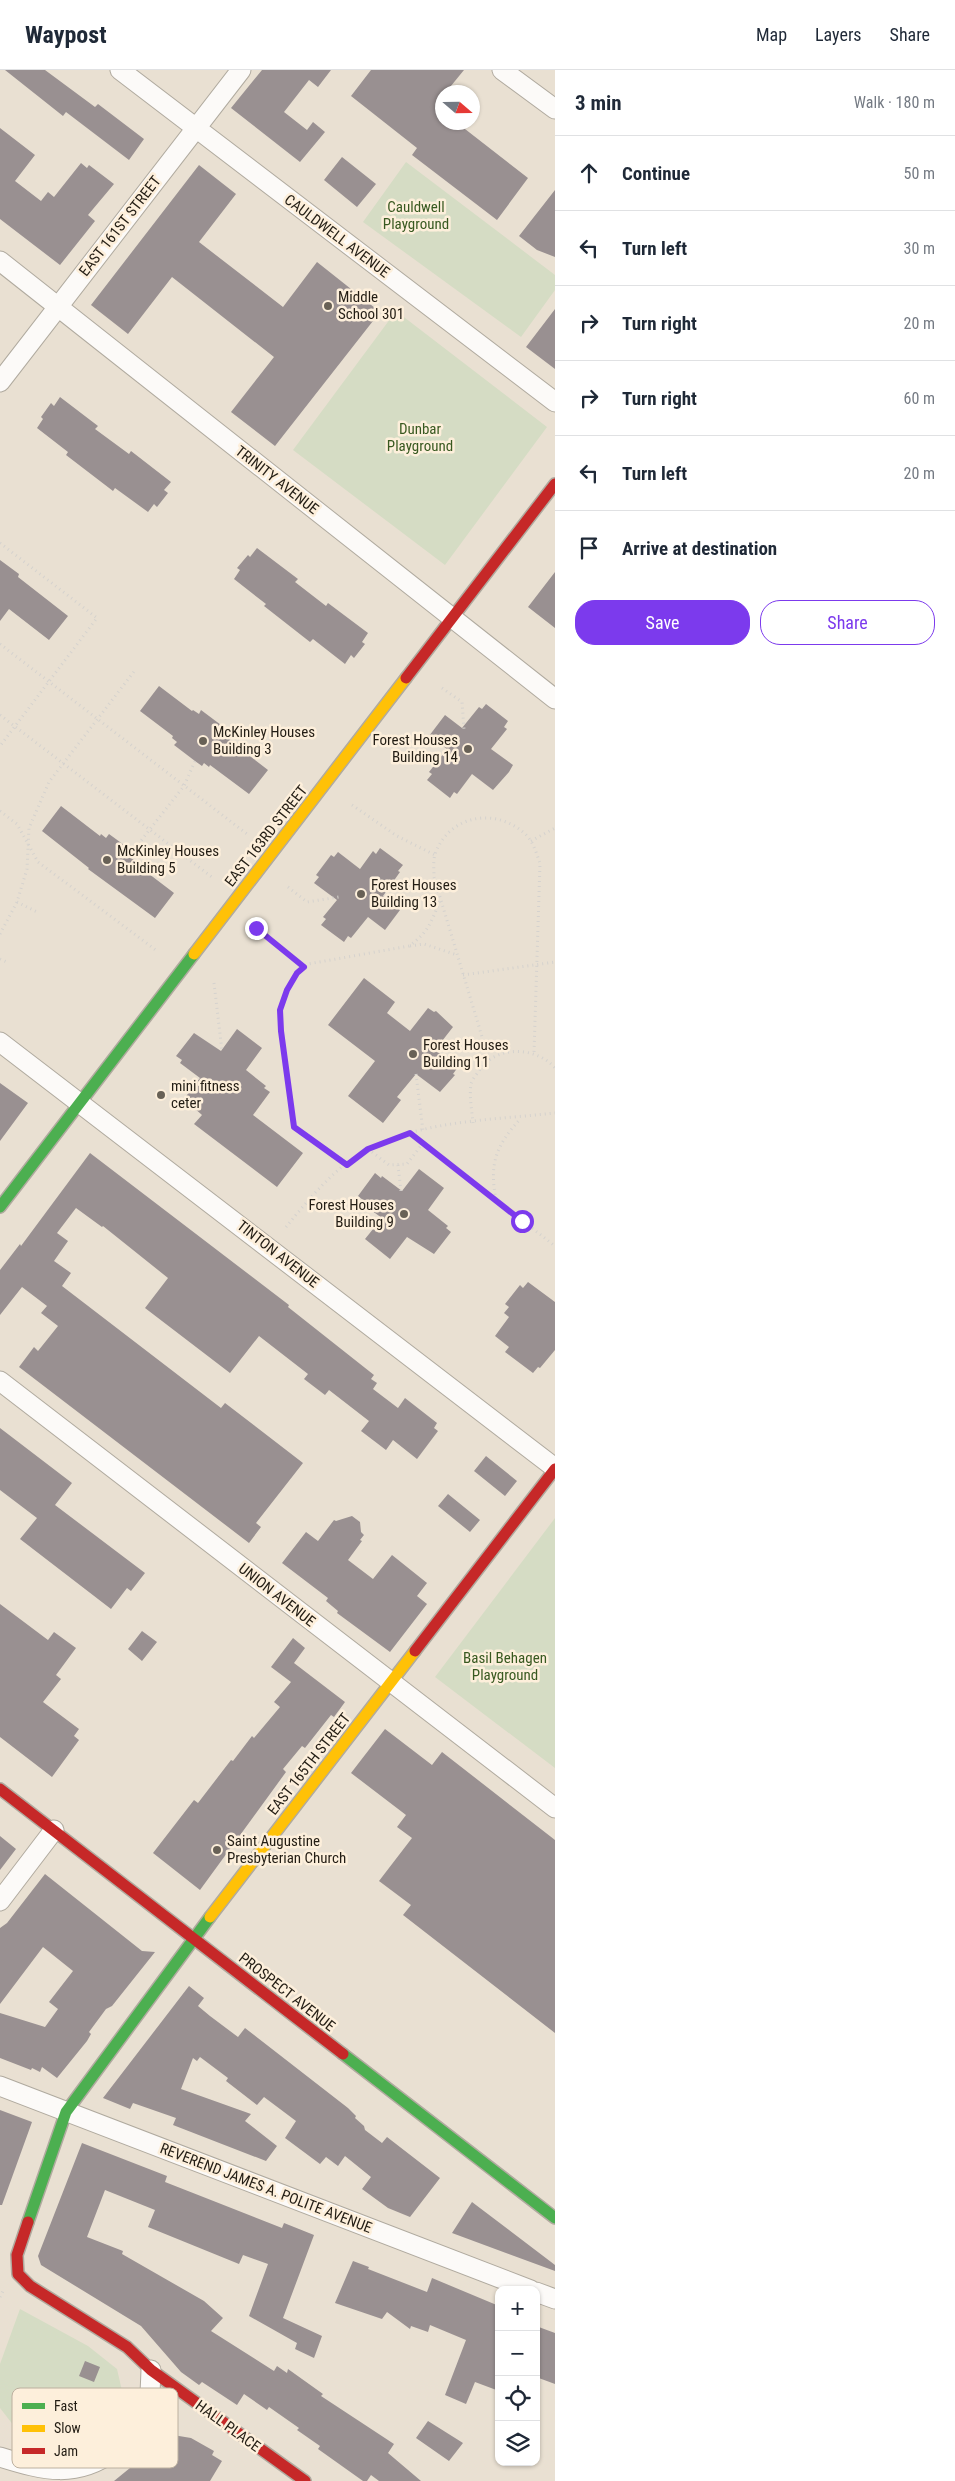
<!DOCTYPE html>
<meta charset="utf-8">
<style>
body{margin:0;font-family:"Roboto Condensed",sans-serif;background:#f2f2f3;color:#1f2937}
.controls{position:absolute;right:15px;bottom:15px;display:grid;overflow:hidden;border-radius:10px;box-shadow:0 1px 4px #0004}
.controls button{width:45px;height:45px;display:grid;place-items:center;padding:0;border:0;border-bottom:1px solid #e0e1e3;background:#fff;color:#1f2937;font:25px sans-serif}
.compass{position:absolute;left:435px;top:15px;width:45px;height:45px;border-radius:50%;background:#fff;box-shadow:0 1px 4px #0004;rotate:110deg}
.stop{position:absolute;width:15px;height:15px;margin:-11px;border:4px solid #7c3aed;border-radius:50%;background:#fff}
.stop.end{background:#7c3aed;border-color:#fff;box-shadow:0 1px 5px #0008}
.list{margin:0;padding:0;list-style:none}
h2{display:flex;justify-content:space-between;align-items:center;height:65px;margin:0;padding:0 20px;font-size:21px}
h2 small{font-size:16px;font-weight:400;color:#747a83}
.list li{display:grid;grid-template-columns:32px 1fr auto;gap:15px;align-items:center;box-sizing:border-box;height:75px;padding:0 20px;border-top:1px solid #e0e1e3}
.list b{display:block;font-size:19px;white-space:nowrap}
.list em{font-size:16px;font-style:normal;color:#747a83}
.actions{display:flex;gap:10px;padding:15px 20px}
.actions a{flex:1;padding:11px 0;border:1px solid #7c3aed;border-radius:20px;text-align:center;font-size:18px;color:#7c3aed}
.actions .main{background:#7c3aed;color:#fff}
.icon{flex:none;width:28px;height:28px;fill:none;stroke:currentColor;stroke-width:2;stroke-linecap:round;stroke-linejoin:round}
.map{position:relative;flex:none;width:555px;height:2411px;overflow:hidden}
header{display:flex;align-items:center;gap:30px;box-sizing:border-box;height:70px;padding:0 25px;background:#fff;border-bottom:1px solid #e0e1e3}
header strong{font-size:24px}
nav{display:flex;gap:28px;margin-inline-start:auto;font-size:18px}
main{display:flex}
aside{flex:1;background:#fff}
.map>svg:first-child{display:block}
.park{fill:#d5dcc4}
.building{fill:#999091}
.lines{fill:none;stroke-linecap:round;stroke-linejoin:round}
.street-casing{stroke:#b0aa9f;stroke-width:21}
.fast-casing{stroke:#b0aa9f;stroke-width:14}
.slow-casing{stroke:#b0aa9f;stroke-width:14}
.jam-casing{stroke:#b0aa9f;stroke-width:14}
.path{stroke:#d5d2ce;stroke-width:3;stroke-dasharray:1 4;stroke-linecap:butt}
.street{stroke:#fcfaf8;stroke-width:19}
.fast{stroke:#4caf50;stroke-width:11}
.slow{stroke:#ffc107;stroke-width:11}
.jam{stroke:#c62828;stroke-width:11}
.route{stroke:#7c3aed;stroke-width:6}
.poi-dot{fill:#686156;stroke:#fdefdb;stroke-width:2}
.labels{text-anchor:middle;stroke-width:5;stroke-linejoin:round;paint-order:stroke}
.park-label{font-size:15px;fill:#385920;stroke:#fdefdb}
.street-label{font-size:15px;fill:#231d14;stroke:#fdefdb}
.poi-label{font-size:15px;fill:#231d14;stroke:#fdefdb;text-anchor:start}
.key{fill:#fdefdb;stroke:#bcb09f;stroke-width:1}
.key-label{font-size:14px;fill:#231d14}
</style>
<header>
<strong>Waypost</strong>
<nav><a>Map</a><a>Layers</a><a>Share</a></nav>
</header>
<main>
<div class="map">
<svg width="555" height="2411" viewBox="0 0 555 2411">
<rect width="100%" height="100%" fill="#e9e0d2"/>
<path class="park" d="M406 92 555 205V220L521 267 363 152Z
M396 241 547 357 445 495 293 380Z
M555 1448V1698L435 1607Z
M20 2239 88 2276 117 2299 123 2325 113 2352 95 2366 28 2374 0 2338V2294Z"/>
<path class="building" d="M5 0H45L95 37 98 34 144 69 129 90 66 42 63 46Z
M262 0H331L318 17 309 10 284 42 307 60 313 52 325 62 300 92 231 38Z
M371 0H464L446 22H442V52H456L528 108 497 150 412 85 417 78 351 26Z
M0 58 35 85 15 111 41 131 48 122 54 127 81 93 87 98 89 95 114 114 88 145 95 151 60 195 0 149Z
M342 87 376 114 357 137 324 110Z
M199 95 236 124 199 172 283 237 317 192 380 242 275 376 231 342 274 287 172 207 128 264 91 235Z
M555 120V187L537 180 519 166Z
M555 239V299L526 277Z
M60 327 98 356 95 359 129 384 131 381 171 412 164 420 168 423 157 437 154 434 148 442 115 418 113 421 66 385 68 382 37 358 43 349 41 347 51 333 54 336Z
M257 478 298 509 295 512 326 536 328 533 368 563 362 572 365 574 354 588 351 585 345 594 313 569 310 572 264 536 266 534 234 509 240 500 237 498 248 485 250 487Z
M0 490 19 504 18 507 68 546 49 570 9 539 0 551Z
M555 502V558L528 537Z
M159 616 192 641 193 640 199 644 201 640 229 661 226 664 231 668 229 670 268 700 249 724 210 695 209 697 204 693 202 696 195 691 174 675 177 672 172 668 173 666 140 641Z
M486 634 508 651 504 657 507 659 491 679 513 695 509 702 493 720 472 704 457 724 454 722 450 728 427 710 432 704 429 702 447 679 429 666 445 645 462 658 479 637 482 639Z
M61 736 100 766 101 764 106 768 109 764 135 783 131 788 137 792 136 794 174 823 155 848 88 799 89 798 42 761Z
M380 778 403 795 398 801 400 802 383 826 400 840 385 860 368 847 351 868 348 866 344 872 321 855 326 849 323 847 337 830 314 813 319 807 316 805 331 785 334 787 338 782 360 799 373 781 376 784Z
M364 908 395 932 387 943 410 961 428 938 434 942 436 941 453 957 435 980 458 997 453 1004 455 1005 440 1022 416 1004 397 1027 401 1030 383 1053 348 1026 375 991 328 955Z
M237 959 262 978 246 1000 266 1016 264 1018 270 1022 253 1045 303 1083 277 1117 194 1054 202 1045 184 1029 200 1008 180 993 182 990 176 986 194 963 221 981Z
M0 1013 28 1033 0 1071Z
M90 1083 289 1235 288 1237 374 1305 371 1309 377 1313 373 1319 398 1338 405 1328 437 1353 434 1358 438 1361 417 1389 393 1370 386 1380 361 1361 369 1351 329 1320 325 1325 304 1309 308 1304 259 1266 230 1303 145 1238 168 1208 103 1156 102 1157 76 1138 57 1163 68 1171 54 1191 71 1203 62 1216 221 1338 225 1333 303 1393 256 1453 261 1457 249 1473 19 1297 34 1277 38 1281 58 1256 41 1243 47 1236 22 1217 0 1245V1200L20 1174 21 1176Z
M419 1099 444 1118 428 1140 448 1156 446 1158 451 1162 434 1184 407 1167 390 1189 365 1169 382 1148 361 1133 363 1130 358 1126 375 1103 381 1108 382 1106 402 1121Z
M528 1212 555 1232V1280L540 1298 538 1297 533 1303 505 1282 509 1277 495 1266 509 1247 504 1243 509 1237 505 1234 520 1215 523 1218Z
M0 1358 72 1413 55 1435 145 1503 131 1521 127 1518 111 1539 20 1469 37 1448 0 1420Z
M486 1386 517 1411 505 1426 474 1401Z
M448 1424 480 1450 470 1462 438 1436Z
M352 1446 360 1452 361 1462 364 1465 360 1470 362 1471 348 1490 373 1509 392 1485 427 1513 417 1526 427 1534 390 1582 337 1543 338 1541 326 1531 328 1528 282 1493 306 1462 318 1471 334 1450 336 1451Z
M0 1534 48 1570 54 1562 76 1578 56 1605 61 1609 43 1632 79 1659 74 1666 79 1670 52 1707 0 1667Z
M142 1561 157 1572 142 1591 128 1579Z
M293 1568 305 1578 294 1593 345 1632 334 1647 331 1645 305 1678 302 1676 283 1699 286 1702 200 1820 153 1783 194 1730 198 1733 231 1690 233 1691 252 1666 254 1668 280 1637 274 1632 291 1612 271 1597Z
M385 1659 432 1695 442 1682 555 1770V1963L403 1845 411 1835 379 1811 412 1768 397 1757 406 1745 351 1703Z
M0 1766 16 1779 0 1800Z
M45 1804 142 1881 155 1882 112 1936 106 1939 89 1962 91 1964 87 1971 57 2008 42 1997 40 2002 32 1998 31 2000 0 1988V1943L45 1957 58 1939 49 1932 73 1901 43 1877 0 1934V1858L7 1853Z
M189 1916 204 1928 198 1936 210 1946 238 1967 245 1958 348 2038 356 2046 355 2048 364 2056 365 2060 382 2073 387 2067 440 2108 410 2147 388 2138 362 2119 371 2107 345 2086 338 2096 326 2087 320 2094 285 2068 296 2051 264 2027 257 2035 226 2011 228 2008 200 1987 197 1991 193 1988 181 2019 251 2044 245 2051 277 2076 266 2091 173 2055 176 2048 133 2033 130 2039 103 2028Z
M0 2040 32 2052 2 2135H0Z
M82 2073 167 2106 165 2112 216 2132 282 2158 284 2153 314 2165 283 2248 322 2266 314 2288 295 2279 297 2273 249 2246 268 2194 243 2185 239 2194 148 2157 155 2140 105 2120 87 2167 123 2181 122 2184 204 2231 223 2248 211 2261 274 2301 277 2296 287 2303 288 2299 323 2324 321 2326 394 2374 388 2383 421 2411H379L371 2405 367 2411H363L318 2379 320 2376 297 2360 299 2358 269 2337 267 2340 244 2324 237 2335 202 2312 199 2315 181 2302 141 2256 41 2195 38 2186Z
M472 2132 555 2195V2201L452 2163Z
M353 2191 369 2197 368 2199 427 2222 432 2208 499 2236V2321L475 2312 466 2334 445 2325 466 2270 430 2255 428 2262 411 2256 410 2259 387 2242 382 2249 335 2233Z
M536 2256 555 2263V2314L536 2307Z
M85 2291 100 2297 94 2312 79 2306Z
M428 2351 463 2373 449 2391 416 2368Z
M173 2365 191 2368 214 2381 212 2385 222 2391 210 2411H114L141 2389 158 2371Z"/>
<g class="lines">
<defs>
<path id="street" d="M120 0 555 332
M502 0 555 39
M0 191 555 629
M0 312 241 0
M0 972 555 1398
M0 1311 555 1738
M0 1831 54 1760
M0 2016 531 2220
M536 2222 555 2229
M0 2387C45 2401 76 2409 116 2380 124 2374 134 2368 140 2360 151 2344 150 2319 151 2300"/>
<path id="fast" d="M0 1137 194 884
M343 1984 555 2148
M28 2152 66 2042 210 1847"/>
<path id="slow" d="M194 884 406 608
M210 1847 415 1581"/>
<path id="jam" d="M406 608 555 414
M415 1581 555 1399
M0 1719 343 1984
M28 2152 17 2185 18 2204 30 2216 127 2277 151 2300 305 2411"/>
</defs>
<use href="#street" class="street-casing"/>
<use href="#fast" class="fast-casing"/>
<use href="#slow" class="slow-casing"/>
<use href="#jam" class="jam-casing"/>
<path class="path" d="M0 473 97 548 0 676
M0 574 247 764
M442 618 462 632 464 659
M0 645 213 808
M352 735 397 766 435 785
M0 741 17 754 38 792 157 881
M531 771 555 758
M132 782 184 716 195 691
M288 817 307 832 339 827
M17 832 37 842
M256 858 305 897
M0 864 17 832 27 799 29 758 49 712 136 599
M410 876 424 874 457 885
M0 889 9 893
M463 905 555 892
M214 913 222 981
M489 990 434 807C434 800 433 791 435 784 449 745 495 737 524 763 533 770 536 783 540 793L534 983
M416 1004 423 1061
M473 1053C472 1041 469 1026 471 1014 472 1010 476 1005 479 1001 495 975 536 976 555 998
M410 1063 555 1176
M368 1079 389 1095 407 1094 423 1073
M347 1095 294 1057 281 961 280 940 287 920 297 903 308 894 409 876C428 863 432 851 440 830
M398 1095 401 1121
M496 1130C489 1092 496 1076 521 1048
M286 1157C309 1129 336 1096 368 1079 424 1050 494 1050 555 1043
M0 2227 4 2219"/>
<use href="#street" class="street"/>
<use href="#fast" class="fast"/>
<use href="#slow" class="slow"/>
<use href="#jam" class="jam"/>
</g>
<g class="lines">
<path class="route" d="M256 858 304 897 297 903 287 920 280 940 281 961 294 1057 347 1095 368 1079 410 1063 522 1151"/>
</g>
<g class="poi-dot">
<circle cx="328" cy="236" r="5"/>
<circle cx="203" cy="671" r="5"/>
<circle cx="468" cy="679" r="5"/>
<circle cx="107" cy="790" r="5"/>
<circle cx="361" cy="824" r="5"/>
<circle cx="413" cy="984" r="5"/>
<circle cx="161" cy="1025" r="5"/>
<circle cx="404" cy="1144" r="5"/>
<circle cx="217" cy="1780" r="5"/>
</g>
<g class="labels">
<g class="park-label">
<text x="416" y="142">Cauldwell<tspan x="416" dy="17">Playground</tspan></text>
<text x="420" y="364">Dunbar<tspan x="420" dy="17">Playground</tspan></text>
<text x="505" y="1593">Basil Behagen<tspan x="505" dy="17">Playground</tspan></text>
</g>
<g class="street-label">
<text transform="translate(120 156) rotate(-52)" y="5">EAST 161ST STREET</text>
<text transform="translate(337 166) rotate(37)" y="5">CAULDWELL AVENUE</text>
<text transform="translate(277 410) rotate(38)" y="5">TRINITY AVENUE</text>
<text transform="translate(266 766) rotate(-52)" y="5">EAST 163RD STREET</text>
<text transform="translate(278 1184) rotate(38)" y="5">TINTON AVENUE</text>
<text transform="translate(277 1525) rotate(38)" y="5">UNION AVENUE</text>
<text transform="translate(309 1694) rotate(-52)" y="5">EAST 165TH STREET</text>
<text transform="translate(287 1922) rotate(38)" y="5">PROSPECT AVENUE</text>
<text transform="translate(266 2118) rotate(21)" y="5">REVEREND JAMES A. POLITE AVENUE</text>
<text transform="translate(228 2356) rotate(36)" y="5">HALL PLACE</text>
</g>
<g class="poi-label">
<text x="338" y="232">Middle<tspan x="338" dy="17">School 301</tspan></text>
<text x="213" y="667">McKinley Houses<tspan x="213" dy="17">Building 3</tspan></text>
<text x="458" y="675" text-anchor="end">Forest Houses<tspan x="458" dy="17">Building 14</tspan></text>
<text x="117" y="786">McKinley Houses<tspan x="117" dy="17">Building 5</tspan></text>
<text x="371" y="820">Forest Houses<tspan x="371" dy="17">Building 13</tspan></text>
<text x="423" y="980">Forest Houses<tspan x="423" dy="17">Building 11</tspan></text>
<text x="171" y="1021">mini fitness<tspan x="171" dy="17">ceter</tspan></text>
<text x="394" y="1140" text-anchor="end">Forest Houses<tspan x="394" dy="17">Building 9</tspan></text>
<text x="227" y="1776">Saint Augustine<tspan x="227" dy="17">Presbyterian Church</tspan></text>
</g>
</g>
<rect x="12" y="2318" width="166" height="80" rx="8" class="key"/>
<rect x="22" y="2333" width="23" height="6" fill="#4caf50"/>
<rect x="22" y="2355" width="23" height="7" fill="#ffc107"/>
<rect x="22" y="2378" width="23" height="6" fill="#c62828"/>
<g class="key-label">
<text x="54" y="2341">Fast</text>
<text x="54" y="2363">Slow</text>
<text x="54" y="2386">Jam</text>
</g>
</svg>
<div class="controls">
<button>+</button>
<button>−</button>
<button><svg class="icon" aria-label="locate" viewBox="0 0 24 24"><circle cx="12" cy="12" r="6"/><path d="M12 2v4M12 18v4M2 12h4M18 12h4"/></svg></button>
<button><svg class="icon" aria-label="layers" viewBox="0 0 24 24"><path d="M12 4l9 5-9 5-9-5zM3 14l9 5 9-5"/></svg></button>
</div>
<svg class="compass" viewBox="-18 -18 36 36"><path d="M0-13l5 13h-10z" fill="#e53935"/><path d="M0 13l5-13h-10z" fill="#747a83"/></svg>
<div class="stop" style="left:522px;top:1151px"></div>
<div class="stop end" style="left:256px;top:858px"></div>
</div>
<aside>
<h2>3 min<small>Walk · 180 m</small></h2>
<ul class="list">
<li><svg class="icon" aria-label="ahead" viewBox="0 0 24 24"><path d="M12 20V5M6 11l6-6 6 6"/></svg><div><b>Continue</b></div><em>50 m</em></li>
<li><svg class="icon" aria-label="left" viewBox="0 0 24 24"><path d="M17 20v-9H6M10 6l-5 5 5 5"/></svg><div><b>Turn left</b></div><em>30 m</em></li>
<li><svg class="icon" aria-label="right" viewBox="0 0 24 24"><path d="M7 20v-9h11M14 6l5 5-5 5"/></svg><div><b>Turn right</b></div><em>20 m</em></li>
<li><svg class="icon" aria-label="right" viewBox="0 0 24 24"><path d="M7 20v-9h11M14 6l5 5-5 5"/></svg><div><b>Turn right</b></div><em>60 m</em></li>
<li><svg class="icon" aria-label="left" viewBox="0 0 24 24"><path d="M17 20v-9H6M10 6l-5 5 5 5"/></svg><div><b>Turn left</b></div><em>20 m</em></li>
<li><svg class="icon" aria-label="arrive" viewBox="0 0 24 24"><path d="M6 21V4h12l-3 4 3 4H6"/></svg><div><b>Arrive at destination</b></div></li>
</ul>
<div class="actions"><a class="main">Save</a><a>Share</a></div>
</aside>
</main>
